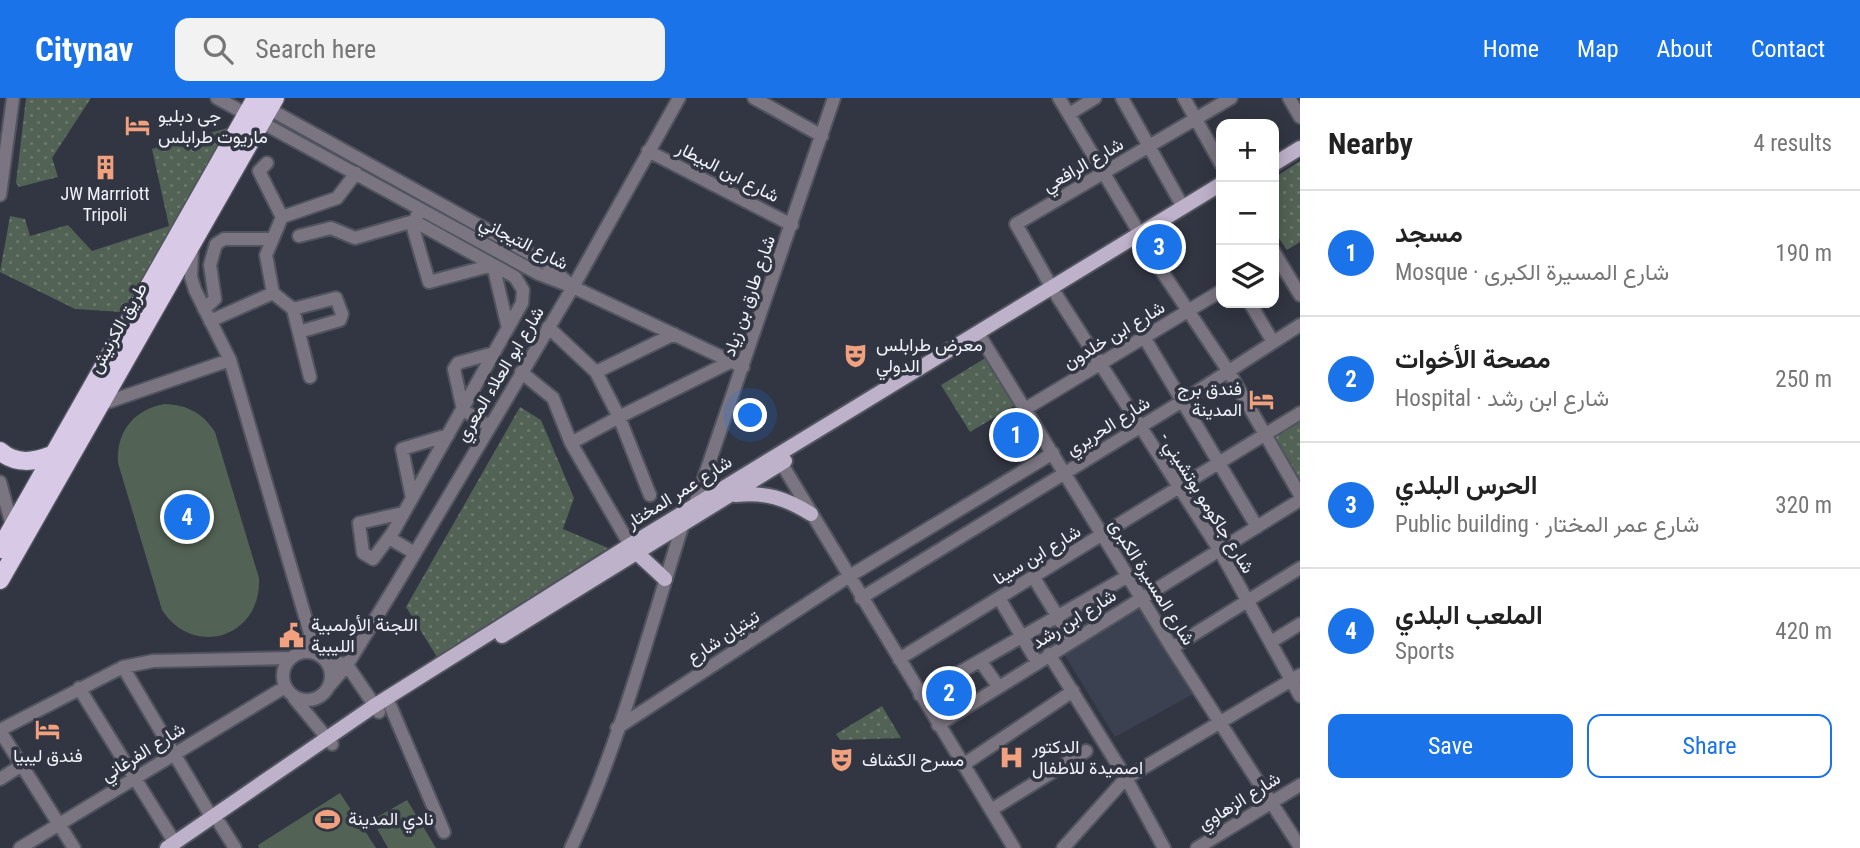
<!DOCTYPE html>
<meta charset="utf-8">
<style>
body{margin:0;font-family:"Roboto Condensed",Vazirmatn,sans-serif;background:#f2f2f2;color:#222}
.controls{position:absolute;right:21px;top:21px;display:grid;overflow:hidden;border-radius:14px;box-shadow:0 4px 18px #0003}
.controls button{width:63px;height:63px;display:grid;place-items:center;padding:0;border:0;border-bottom:2px solid #e0e0e0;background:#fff;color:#222;font:35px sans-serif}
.you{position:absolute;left:751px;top:318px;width:24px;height:24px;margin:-18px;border:5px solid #fff;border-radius:50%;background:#1a73e8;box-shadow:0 0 0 10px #1a73e833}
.badge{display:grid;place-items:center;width:46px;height:46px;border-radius:50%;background:#1a73e8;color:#fff;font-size:23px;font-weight:700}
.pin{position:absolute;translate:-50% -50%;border:4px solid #fff;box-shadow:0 2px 7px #0006}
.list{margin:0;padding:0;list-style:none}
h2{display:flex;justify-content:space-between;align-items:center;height:91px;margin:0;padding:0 28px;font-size:30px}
h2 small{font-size:23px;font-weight:400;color:#767676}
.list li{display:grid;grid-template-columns:46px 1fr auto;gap:21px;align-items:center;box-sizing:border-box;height:126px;padding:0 28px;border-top:2px solid #e0e0e0}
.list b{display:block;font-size:26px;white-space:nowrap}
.list p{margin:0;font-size:23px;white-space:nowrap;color:#767676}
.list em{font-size:23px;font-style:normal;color:#767676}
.actions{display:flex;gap:14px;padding:21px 28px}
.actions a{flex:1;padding:16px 0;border:2px solid #1a73e8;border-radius:14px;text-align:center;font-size:24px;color:#1a73e8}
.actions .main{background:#1a73e8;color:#fff}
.icon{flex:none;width:38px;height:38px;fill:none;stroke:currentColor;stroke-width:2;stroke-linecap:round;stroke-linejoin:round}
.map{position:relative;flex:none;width:1300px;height:750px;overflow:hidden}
header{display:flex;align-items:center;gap:42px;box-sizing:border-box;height:98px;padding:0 35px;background:#1a73e8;color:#fff}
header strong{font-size:33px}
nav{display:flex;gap:38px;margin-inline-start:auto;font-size:24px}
.search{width:490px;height:63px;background:#f2f2f2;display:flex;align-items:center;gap:18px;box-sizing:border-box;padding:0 24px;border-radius:14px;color:#767676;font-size:26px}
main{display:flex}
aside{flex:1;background:#fff}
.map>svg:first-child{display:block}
.built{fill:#3b4151}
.green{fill:url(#green-dots)}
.pitch{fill:#526254}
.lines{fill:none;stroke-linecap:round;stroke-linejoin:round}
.minor-casing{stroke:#50545f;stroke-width:16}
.major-casing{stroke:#50545f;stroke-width:18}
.highway-casing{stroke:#50545f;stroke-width:21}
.minor{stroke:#7b7581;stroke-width:12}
.major{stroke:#beb2ca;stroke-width:14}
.highway{stroke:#d8cae7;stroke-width:18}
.labels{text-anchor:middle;stroke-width:7;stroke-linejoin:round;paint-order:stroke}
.poi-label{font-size:18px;fill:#f0f3fa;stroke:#323642;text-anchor:start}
.street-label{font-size:18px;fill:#f0f3fa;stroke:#323642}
</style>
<header>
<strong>Citynav</strong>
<div class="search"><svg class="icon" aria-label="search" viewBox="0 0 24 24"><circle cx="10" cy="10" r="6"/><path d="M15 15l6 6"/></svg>Search here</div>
<nav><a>Home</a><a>Map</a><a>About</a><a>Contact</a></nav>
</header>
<main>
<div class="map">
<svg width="1300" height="750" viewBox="0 0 1300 750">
<defs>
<pattern id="green-dots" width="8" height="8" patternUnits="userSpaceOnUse" patternTransform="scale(1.75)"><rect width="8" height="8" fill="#526254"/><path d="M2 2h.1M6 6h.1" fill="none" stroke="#6b796e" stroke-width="1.8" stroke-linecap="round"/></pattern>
</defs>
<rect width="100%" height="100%" fill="#323642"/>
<path class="built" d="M1141 509 1195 595 1115 639 1064 556Z"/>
<path class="green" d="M26 0H91L52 60 58 79 19 89 16 85Z
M231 29 123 214 75 211 0 174 10 118 25 121 30 138 68 127 92 153 169 128 152 51Z
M1300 63V144L1287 152 1274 133V80Z
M987 259 1017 306 970 334 941 287Z
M520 309 541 322 574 400 563 431 608 450 437 559 406 509Z
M1300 323V383L1273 340Z
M882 608 901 640 840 642 836 636Z"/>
<path class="pitch" d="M165 306C187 307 203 315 215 334L259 480C262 539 194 561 162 512L118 365C116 334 134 311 165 306Z
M340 695 376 750H259L258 747Z
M407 702 436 750H388L372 722Z"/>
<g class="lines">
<defs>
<path id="minor" d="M217 0 539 176 573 189 743 269
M754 0 822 38
M1059 0 1140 136
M1122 0 1183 109
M1184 0 1221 66
M1289 0 1300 19
M262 7 545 164 567 184
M1069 16 1095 0
M648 53 792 127
M267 65 259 73 282 119
M0 97 13 0
M417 117 413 130 429 184 493 167 508 230
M299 138 331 130 355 140 414 123 515 179 523 192 522 205 393 434 373 461 363 455 359 425 403 415
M1143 145 1229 274 1300 397
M192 151 191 179 195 192 230 262 310 535 307 554
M1274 154 1300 197
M1052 190 1016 126 1231 0
M1057 198 1220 453 1300 598
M1250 205 1273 244
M204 211 215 201 210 167 216 146 224 141H270
M293 211 336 200 342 216 340 222 299 234
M210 223 273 195
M548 229 596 274 619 319 732 263
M978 235 1172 550 1300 749
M1144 239 1257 429
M521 274 553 300 571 345 619 319 650 397
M596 274 674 236
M310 279 293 211 273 195 266 157 282 119 337 100 356 75
M99 307 230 262
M1025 311 1221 193
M489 328 463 312 454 271 458 265 494 255
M571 345 630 447
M777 358 1014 750
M0 384 13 431
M412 400 402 351 448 337
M695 406 834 0
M389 440 413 454
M1034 480 1072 542
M861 500 1184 302 1300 227
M999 500 1037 564
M1271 544 1300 526
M1172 550 1300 470
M283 578a24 24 0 1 1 48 0a24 24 0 1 1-48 0Z
M1049 556 1126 680 1164 750
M323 560 347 567 379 614
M899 561 1300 315
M981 564 998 588
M123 569 212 720
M330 587 347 567 396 487 573 189 679 0
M79 590 175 745
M920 597 1128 478
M294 600 332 646
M390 607 444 734
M938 627 1300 402
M617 630 848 479 1053 355
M0 632 123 569 153 563 291 560
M0 633 74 750
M963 667 1073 593
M0 681 22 667
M991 712 1086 653
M220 726 235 750
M20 750 285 589
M571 750C619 648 648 536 682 429
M1063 750 1126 680 1300 577
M1197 750 1300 687"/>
<path id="major" d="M1274 66 1300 50
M736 397C766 394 785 400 811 416
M638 456 665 481
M502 538 785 363
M167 750 374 608 630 447 1221 86"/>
<path id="highway" d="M0 353C16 367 34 364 52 357
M0 451 256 0
M0 482 275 0"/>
</defs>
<use href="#minor" class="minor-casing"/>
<use href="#major" class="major-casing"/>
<use href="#highway" class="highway-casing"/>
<use href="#minor" class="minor"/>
<use href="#major" class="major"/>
<use href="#highway" class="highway"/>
</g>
<defs>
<symbol id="hotel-bare" viewBox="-9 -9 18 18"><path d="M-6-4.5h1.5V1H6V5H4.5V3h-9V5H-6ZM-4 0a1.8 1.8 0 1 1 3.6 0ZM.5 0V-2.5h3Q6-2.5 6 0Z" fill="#f1a17e" stroke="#323642" stroke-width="2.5" paint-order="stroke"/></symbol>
<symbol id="building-bare" viewBox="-9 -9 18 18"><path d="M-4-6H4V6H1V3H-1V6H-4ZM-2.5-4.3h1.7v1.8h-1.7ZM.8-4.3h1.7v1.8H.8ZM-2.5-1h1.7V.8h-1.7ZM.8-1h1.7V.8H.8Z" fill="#f1a17e" stroke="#323642" stroke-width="2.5" paint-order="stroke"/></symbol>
<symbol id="theatre-bare" viewBox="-9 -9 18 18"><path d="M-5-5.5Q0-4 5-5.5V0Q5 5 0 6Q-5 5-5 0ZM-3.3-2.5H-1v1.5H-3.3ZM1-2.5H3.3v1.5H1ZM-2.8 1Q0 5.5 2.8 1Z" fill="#f1a17e" stroke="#323642" stroke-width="2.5" paint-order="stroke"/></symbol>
<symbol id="civic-bare" viewBox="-9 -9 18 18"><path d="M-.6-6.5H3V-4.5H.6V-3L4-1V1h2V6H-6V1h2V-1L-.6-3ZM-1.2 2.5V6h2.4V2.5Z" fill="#f1a17e" stroke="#323642" stroke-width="2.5" paint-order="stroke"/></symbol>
<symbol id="hospital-bare" viewBox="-9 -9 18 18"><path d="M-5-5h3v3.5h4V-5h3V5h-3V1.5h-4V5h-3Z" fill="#f1a17e" stroke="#323642" stroke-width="2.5" paint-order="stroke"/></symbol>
<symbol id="stadium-bare" viewBox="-9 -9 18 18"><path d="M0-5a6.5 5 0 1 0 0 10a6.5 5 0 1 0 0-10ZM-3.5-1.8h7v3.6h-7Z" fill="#f1a17e" stroke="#323642" stroke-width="2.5" paint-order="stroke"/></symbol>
</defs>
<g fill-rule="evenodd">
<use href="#hotel-bare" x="120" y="10" width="35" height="35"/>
<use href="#building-bare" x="88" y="52" width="35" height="35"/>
<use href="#theatre-bare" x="838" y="240" width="35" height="35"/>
<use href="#hotel-bare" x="1244" y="284" width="35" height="35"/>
<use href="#civic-bare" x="274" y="520" width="35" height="35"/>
<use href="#hotel-bare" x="30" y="614" width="35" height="35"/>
<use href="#hospital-bare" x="994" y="642" width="35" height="35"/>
<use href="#theatre-bare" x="824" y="644" width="35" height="35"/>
<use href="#stadium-bare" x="310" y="704" width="35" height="35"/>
</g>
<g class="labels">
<g class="poi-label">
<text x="158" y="24">جي دبليو<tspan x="158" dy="21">ماريوت طرابلس</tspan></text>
<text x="105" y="102" text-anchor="middle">JW Marrriott<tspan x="105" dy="21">Tripoli</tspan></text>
<text x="876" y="253">معرض طرابلس<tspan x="876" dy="21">الدولي</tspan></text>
<text x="1242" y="297" text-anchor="end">فندق برج<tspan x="1242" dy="21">المدينة</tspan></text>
<text x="311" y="533">اللجنة الأولمبية<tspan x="311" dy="21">الليبية</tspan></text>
<text x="1032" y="655">الدكتور<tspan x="1032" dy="21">اصميدة للاطفال</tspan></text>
<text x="48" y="664" text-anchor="middle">فندق ليبيا</text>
<text x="862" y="668">مسرح الكشاف</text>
<text x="348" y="727">نادي المدينة</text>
</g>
<g class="street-label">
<text transform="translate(1083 67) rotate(-30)" y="6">شارع الرافعي</text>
<text transform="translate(728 74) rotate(27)" y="6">شارع ابن البيطار</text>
<text transform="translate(524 145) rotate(27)" y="6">شارع التيجاني</text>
<text transform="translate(749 198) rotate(-71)" y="6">شارع طارق بن زياد</text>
<text transform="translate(118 230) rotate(-61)" y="6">طريق الكرنيش</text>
<text transform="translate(1114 237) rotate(-31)" y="6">شارع ابن خلدون</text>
<text transform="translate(500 276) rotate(-59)" y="6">شارع ابو العلاء المعري</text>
<text transform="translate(1108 328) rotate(-32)" y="6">شارع الحريري</text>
<text transform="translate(679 394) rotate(-32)" y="6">شارع عمر المختار</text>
<text transform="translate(1207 405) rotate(58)" y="6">- شارع جاكومو بوتشيني</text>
<text transform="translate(1037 457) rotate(-31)" y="6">شارع ابن سينا</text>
<text transform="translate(1152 484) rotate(58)" y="6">شارع المسيرة الكبرى</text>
<text transform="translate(1074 521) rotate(-32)" y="6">شارع ابن رشد</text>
<text transform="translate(723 539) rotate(-33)" y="6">تيتيان شارع</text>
<text transform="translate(143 654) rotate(-32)" y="6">شارع الفرغاني</text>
<text transform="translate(1239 703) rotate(-32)" y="6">شارع الزهاوي</text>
</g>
</g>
</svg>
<div class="controls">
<button>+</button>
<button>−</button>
<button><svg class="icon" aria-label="layers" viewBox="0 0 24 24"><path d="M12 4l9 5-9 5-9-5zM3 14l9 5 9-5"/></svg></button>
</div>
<div class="you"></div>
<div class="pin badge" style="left:1016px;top:337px">1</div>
<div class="pin badge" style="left:949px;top:595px">2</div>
<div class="pin badge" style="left:1159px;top:149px">3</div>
<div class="pin badge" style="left:187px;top:419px">4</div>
</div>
<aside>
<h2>Nearby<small>4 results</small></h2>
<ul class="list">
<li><span class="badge">1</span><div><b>مسجد</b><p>Mosque · شارع المسيرة الكبرى</p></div><em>190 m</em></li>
<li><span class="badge">2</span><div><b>مصحة الأخوات</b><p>Hospital · شارع ابن رشد</p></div><em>250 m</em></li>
<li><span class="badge">3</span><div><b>الحرس البلدي</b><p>Public building · شارع عمر المختار</p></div><em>320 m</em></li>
<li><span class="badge">4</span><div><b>الملعب البلدي</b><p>Sports</p></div><em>420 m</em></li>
</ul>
<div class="actions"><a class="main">Save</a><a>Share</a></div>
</aside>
</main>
